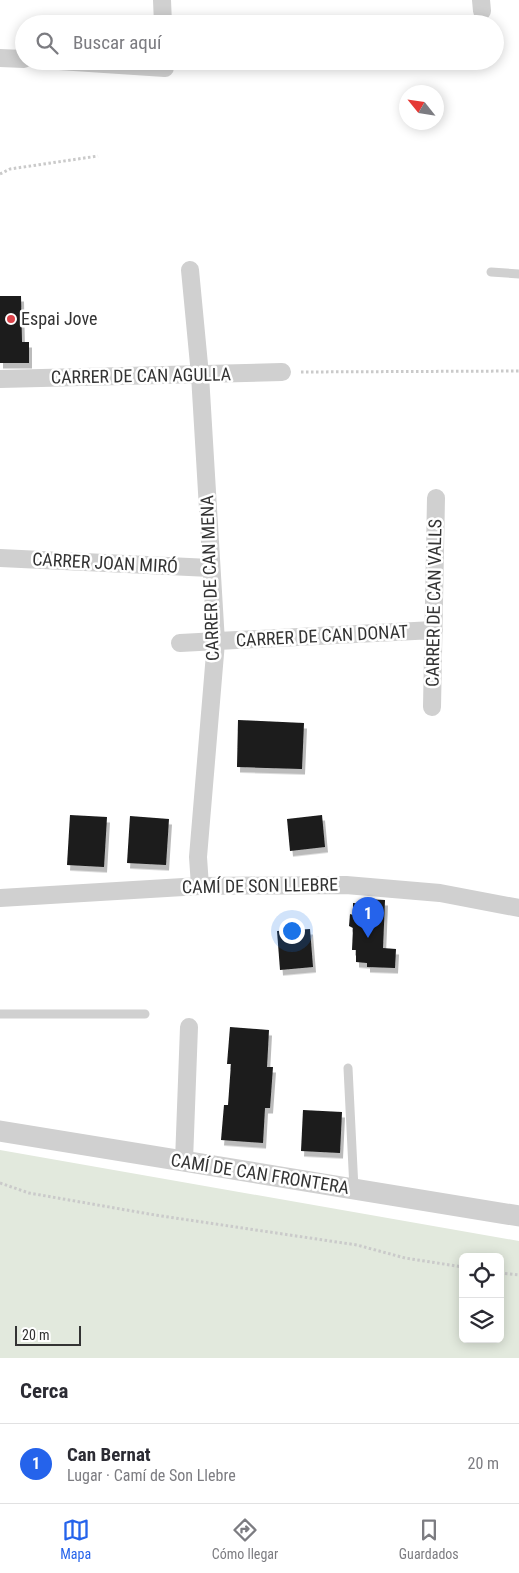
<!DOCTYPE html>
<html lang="es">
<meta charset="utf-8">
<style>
body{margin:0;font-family:"Roboto Condensed",sans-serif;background:#f7f7f7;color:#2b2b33}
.controls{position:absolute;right:15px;bottom:15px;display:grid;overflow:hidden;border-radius:8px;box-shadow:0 2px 12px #0003}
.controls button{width:45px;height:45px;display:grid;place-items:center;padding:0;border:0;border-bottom:1px solid #e1e1e2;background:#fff;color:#2b2b33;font:25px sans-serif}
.compass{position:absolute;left:399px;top:85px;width:45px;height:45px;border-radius:50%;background:#fff;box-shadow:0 2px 12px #0003;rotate:300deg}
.scale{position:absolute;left:15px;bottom:12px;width:66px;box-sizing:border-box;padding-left:5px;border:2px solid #333;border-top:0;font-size:14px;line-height:18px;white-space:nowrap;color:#333;-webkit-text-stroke:4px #fff;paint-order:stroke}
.you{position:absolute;left:291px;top:930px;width:18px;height:18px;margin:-12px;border:4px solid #fff;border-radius:50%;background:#1a73e8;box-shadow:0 0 0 8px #1a73e833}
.badge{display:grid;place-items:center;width:32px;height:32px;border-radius:50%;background:#2563eb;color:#fff;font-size:16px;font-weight:700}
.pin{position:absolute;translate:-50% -41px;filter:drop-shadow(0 1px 2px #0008)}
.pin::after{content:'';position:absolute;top:26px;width:18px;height:15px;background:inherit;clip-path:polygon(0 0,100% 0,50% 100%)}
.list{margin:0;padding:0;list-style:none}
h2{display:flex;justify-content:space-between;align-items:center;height:65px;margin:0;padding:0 20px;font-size:21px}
h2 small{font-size:16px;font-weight:400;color:#7c7c81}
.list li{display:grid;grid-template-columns:32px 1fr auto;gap:15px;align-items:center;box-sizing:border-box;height:80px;padding:0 20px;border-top:1px solid #e1e1e2}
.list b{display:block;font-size:19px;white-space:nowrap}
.list p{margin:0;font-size:16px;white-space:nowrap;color:#7c7c81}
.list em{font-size:16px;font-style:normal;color:#7c7c81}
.icon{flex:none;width:28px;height:28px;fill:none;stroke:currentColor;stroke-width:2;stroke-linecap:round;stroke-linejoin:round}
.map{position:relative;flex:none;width:519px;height:1358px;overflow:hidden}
.search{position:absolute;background:#fff;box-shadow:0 2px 12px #0003;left:15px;right:15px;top:15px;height:55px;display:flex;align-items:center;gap:12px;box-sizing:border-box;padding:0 18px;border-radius:28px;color:#7c7c81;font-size:19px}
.sheet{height:145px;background:#fff}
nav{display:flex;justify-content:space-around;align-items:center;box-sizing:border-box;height:70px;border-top:1px solid #e1e1e2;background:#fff;font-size:14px;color:#7c7c81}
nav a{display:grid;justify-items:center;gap:2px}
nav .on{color:#2563eb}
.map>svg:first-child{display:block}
.green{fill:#e2e9dd;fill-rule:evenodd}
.building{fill:#1a1a1a;filter:url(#shadow)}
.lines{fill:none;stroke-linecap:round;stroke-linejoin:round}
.path{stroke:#cacaca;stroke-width:3;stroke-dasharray:2.5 2.5;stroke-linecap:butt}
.service{stroke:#d0d0d0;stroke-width:9}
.minor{stroke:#d0d0d0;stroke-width:18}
.tertiary{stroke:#d0d0d0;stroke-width:21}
.poi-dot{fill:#db434a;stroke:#fff;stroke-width:2}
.labels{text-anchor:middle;stroke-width:5;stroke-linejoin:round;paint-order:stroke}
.poi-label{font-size:18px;fill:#333;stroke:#fff;text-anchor:start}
.street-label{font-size:18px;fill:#333;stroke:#fff}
</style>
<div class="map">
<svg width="519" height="1358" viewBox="0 0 519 1358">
<defs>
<filter id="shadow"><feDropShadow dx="3" dy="5.5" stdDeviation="0" flood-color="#0004"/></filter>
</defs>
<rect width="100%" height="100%" fill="#fff"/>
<path class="green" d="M0 1150 519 1241V1358H0ZM463 1257H500V1339H463Z"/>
<path class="building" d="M0 296H21L22 342H29V363H0Z
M238 720 304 723 302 769 237 767Z
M70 815 107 817 104 867 67 865Z
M322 815 325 847 290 851 287 819Z
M130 816 169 819 166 865 127 863Z
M365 899 385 900 383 948 396 949 395 968 367 967V963L356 962V950H352L353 928 349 926 350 914 353 915V903L365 904Z
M310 929 313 967 280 970 277 931Z
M230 1027 269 1030 267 1067H273L270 1108H265L263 1143 221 1140 224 1105H228L231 1064H227Z
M303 1110 342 1112 340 1153 301 1151Z"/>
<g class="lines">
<path class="path" d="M0 174 10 169 98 156
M301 372 519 371
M0 1183 29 1193 155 1215 357 1245 405 1258 463 1267
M500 1273 519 1275"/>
<path class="service" d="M491 272 519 274
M0 1014H145
M348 1068 354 1189"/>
<path class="minor" d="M162 0 163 24
M481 0 482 11
M0 58 24 59
M59 61 165 68 164 61
M190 270 200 375 216 642 198 857 200 886
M0 379 282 372
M0 558 210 568
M180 643 434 630
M432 707 436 498
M0 898 200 886 346 885 440 893 519 908
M184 1161 189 1027"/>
<path class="tertiary" d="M0 1131 519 1216"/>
</g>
<circle class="poi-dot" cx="11" cy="319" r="5"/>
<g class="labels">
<g class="poi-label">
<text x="21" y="325">Espai Jove</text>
</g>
<g class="street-label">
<text transform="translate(141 376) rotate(-1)" y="6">CARRER DE CAN AGULLA</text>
<text transform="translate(105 563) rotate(3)" y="6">CARRER JOAN MIRÓ</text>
<text transform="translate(210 578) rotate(-92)" y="6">CARRER DE CAN MENA</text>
<text transform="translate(434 603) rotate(-89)" y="6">CARRER DE CAN VALLS</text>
<text transform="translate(322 636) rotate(-3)" y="6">CARRER DE CAN DONAT</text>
<text transform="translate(260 886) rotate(-1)" y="6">CAMÍ DE SON LLEBRE</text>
<text transform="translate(260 1174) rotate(9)" y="6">CAMÍ DE CAN FRONTERA</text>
</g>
</g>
</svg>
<div class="controls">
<button><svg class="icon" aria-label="locate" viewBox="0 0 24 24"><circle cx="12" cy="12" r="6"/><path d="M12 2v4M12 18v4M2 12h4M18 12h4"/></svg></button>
<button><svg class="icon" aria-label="layers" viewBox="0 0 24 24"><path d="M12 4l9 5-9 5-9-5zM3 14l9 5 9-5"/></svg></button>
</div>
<svg class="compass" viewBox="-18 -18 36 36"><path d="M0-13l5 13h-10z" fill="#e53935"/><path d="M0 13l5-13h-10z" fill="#7c7c81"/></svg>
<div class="scale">20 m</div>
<div class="you"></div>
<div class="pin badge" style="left:368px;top:938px">1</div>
<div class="search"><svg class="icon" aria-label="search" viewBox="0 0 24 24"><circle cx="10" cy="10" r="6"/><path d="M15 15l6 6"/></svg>Buscar aquí</div>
</div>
<section class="sheet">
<h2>Cerca<small></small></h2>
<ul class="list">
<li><span class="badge">1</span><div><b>Can Bernat</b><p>Lugar · Camí de Son Llebre</p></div><em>20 m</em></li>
</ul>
</section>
<nav>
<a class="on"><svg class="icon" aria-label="map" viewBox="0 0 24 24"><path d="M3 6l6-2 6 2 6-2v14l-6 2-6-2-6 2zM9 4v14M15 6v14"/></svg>Mapa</a>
<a><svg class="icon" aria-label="directions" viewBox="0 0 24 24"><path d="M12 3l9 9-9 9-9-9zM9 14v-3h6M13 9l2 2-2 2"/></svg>Cómo llegar</a>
<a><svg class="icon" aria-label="saved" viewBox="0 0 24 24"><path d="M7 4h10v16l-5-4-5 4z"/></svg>Guardados</a>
</nav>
